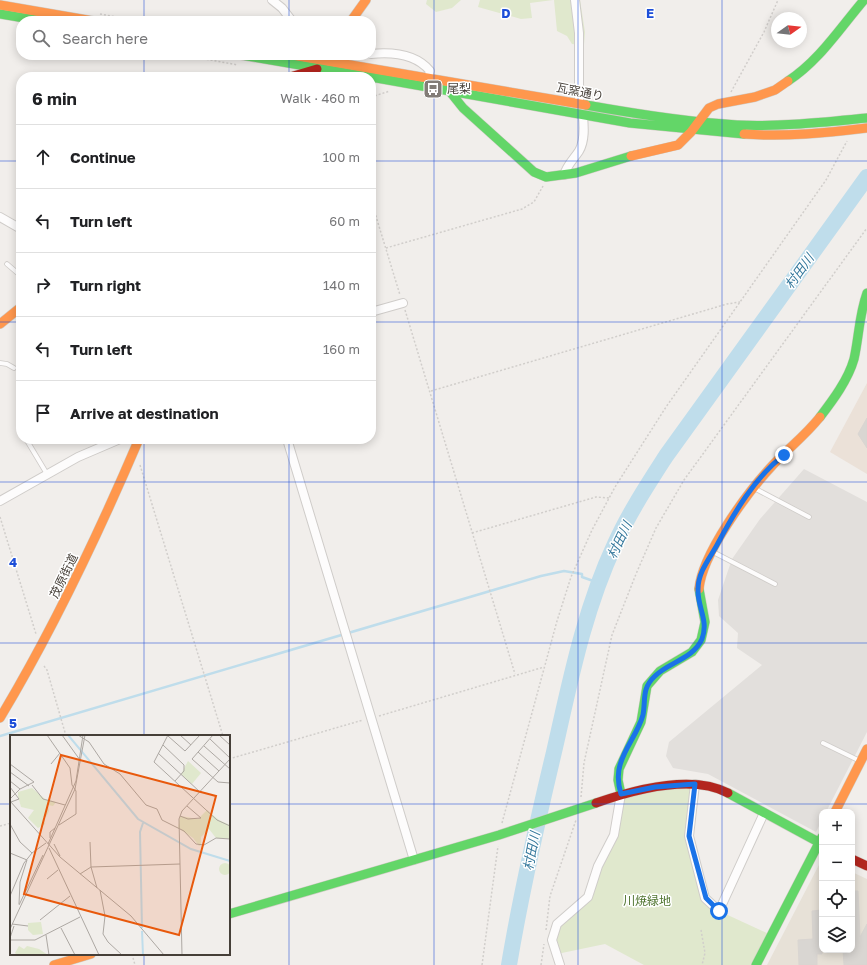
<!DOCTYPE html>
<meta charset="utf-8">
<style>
body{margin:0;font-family:"Golos Text","Noto Sans JP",sans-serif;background:#f6f6f6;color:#202124}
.controls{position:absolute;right:12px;bottom:12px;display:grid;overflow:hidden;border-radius:8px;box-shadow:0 2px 10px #0003}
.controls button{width:36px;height:36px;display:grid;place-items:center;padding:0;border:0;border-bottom:1px solid #e0e0e0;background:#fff;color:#202124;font:20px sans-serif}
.compass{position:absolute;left:771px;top:12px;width:36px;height:36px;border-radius:50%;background:#fff;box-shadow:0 2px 10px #0003;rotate:75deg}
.stop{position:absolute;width:12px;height:12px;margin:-9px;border:3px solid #1a73e8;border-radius:50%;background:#fff}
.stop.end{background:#1a73e8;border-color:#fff;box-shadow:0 1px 4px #0008}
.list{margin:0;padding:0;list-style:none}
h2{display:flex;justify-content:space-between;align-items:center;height:52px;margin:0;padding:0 16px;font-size:17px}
h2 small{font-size:13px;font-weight:400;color:#757577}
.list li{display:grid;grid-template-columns:26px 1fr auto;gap:12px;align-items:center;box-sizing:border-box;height:64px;padding:0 16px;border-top:1px solid #e0e0e0}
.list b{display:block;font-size:15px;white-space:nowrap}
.list em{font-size:13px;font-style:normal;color:#757577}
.icon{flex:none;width:22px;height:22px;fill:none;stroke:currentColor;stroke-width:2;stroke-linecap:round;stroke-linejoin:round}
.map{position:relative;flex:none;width:867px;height:965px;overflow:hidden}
.search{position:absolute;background:#fff;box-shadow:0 2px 10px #0003;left:16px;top:16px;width:360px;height:44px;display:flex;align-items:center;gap:10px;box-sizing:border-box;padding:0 14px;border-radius:16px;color:#757577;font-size:15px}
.panel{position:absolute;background:#fff;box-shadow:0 2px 10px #0003;left:16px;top:72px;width:360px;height:372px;border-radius:16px}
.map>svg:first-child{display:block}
.commercial{fill:#ebe1d8}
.education{fill:#e7e1d7}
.green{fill:#e0e8cd}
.parking{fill:#e2dfdc}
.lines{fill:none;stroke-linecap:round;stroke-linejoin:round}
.stream{stroke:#bfddeb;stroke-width:2.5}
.river{stroke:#bfddeb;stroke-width:16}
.building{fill:#d9d6d2;stroke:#d9d5d1}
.lane-casing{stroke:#cfccc9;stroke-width:5.5}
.street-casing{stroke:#cfccc9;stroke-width:10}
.fast-casing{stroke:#cfcac3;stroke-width:10}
.slow-casing{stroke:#cfcac3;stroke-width:10}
.jam-casing{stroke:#cfcac3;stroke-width:10}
.path{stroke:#d1cecb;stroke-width:1.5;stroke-dasharray:2 2;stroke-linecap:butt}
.lane{stroke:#fdfcfc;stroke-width:4}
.street{stroke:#fdfcfc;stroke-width:8}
.fast{stroke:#63d668;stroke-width:9}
.slow{stroke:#ff974d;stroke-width:9}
.jam{stroke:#b3261e;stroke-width:9}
.route{stroke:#1a73e8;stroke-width:5}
.grid{fill:none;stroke:#1d4ed8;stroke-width:1;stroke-opacity:0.55}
.labels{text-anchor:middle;stroke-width:3;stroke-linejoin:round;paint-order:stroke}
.poi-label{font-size:12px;fill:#463f38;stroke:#fff;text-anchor:start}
.street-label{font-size:12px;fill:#463f38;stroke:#fff}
.park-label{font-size:12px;fill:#4f742f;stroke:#fff}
.water-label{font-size:13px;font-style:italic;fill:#34789c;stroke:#fff}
.inset-river{fill:none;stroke:#bfddeb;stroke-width:2}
.inset-road{fill:none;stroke:#ada8a3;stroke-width:1}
.view{fill:#e8590c;fill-opacity:0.15;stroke:#e8590c;stroke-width:2}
.inset-edge{fill:none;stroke:#463f38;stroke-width:2}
.grid-label{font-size:13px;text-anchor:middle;font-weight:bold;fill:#1d4ed8;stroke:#fff;stroke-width:3;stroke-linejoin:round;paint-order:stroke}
</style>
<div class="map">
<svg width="867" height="965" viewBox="0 0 867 965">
<rect width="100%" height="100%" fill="#f1eeeb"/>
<path class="commercial" d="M867 383V474L830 452Z"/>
<path class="education" d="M822 859V950H852V872L867 879V965H767Z"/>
<path class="green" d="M427 0H461L452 8 436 12 426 4Z
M480 0H553L530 3 532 18 521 19 478 7Z
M554 0H580L585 32 584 45 572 44 567 36 557 31Z
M695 784 689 836 706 898 719 911 771 935 756 965H644L605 944 557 954 552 940 557 924 588 897 614 835 621 794Z"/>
<path class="parking" d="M804 469 867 502V732L826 812H822V820L816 832 708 774 673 768 666 756 669 742 762 665 737 648 738 633 719 616 718 600 732 559 760 519Z"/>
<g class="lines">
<path class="stream" d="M0 736 541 576 564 571 582 574V577L599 583"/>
<path class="river" d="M509 965C521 893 537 823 554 752 570 682 584 610 615 544 629 513 648 484 666 456L867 177"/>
</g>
<path class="building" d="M867 418V448L858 434Z
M852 891H858L860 937 867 924V965H844L843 950H852Z
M822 910V954H817V965H799L798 940 813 939 812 911Z"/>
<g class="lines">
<defs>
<path id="lane" d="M7 264 21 276
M0 363 7 364 14 368
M26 439 47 474
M754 488 809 517
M713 552 775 584
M823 743 860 761"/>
<path id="street" d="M272 0 282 8 292 21
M575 0 579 33V104
M371 54C391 52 416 54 430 71L428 78
M564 175C567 165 573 160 579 151 585 141 584 127 583 116
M0 217 21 229
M371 312 403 303
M287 439 414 860
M0 501 78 457 120 439
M695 784 689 836 705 898 719 911 764 813
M560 965 552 940 557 924 588 897 598 866 614 835 621 794"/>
<path id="fast" d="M0 14 42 21
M241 55 370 77
M315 77 328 55
M371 77 630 123 744 134
M788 81C819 61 840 28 864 0
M451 93 463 108 534 172 546 177 576 173 631 156
M586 105C636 114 686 122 737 125 780 127 824 122 867 118
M820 417C833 400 848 380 854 359 859 337 859 315 867 293
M728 793 822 844
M621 794 618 780 619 769 641 722 647 686 660 671 692 652 701 640 705 622 699 589
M229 914 499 835 596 803
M756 965 822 837"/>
<path id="slow" d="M0 5 93 21
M351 21 366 0
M292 55 586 105
M744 134C785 137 826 133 867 128
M631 156 678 145 691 132 709 108 718 104 755 97 775 90 788 81
M0 324 21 307
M699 589C702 554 747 493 771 467 787 449 804 437 820 417
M0 718C54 628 98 535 139 439
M835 812 867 749
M54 965 91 954"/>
<path id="jam" d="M290 77 317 69
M596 803C633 790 692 774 728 793
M852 859 867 866"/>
</defs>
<use href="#lane" class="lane-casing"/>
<use href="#street" class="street-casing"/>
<use href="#fast" class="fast-casing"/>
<use href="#slow" class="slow-casing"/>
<use href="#jam" class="jam-casing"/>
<path class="path" d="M100 14 138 21
M183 55 238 65
M731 92 764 32 778 0
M371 97 390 91
M371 200 400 295
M386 248 522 209 534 202 543 186
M405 310 515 674
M431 391 727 304 740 302
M140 465 223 736
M0 517 36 634
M472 533 596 497 609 498
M44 666 47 670 66 736
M379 716 544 667
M229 759 363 720
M581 797 584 763 612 635 636 574 656 528 684 480 867 228
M502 823 557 621 571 577 592 530 615 487 666 407 826 180 847 141
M0 826 11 823
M546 930 550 896 576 820
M701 930 705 953 702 965
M132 954 135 965
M482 965 498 846
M541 965 544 944"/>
<use href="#lane" class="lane"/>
<use href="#street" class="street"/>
<use href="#fast" class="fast"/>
<use href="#slow" class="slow"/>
<use href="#jam" class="jam"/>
</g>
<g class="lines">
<path class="route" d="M719 911 706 898 689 836 695 784 655 787 621 794C618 784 617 775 620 765 625 747 638 733 643 715 646 700 641 689 655 676 669 662 693 659 702 639 709 620 697 607 698 589 698 572 710 558 717 545 734 513 755 477 784 455"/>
</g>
<path class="grid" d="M144 0V21M289 0V21M434 0V965M578 0V965M722 0V965M144 55V77M289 55V77M0 161H21M371 161H867M0 322H21M371 322H867M144 439V736M289 439V965M0 482H867M0 643H867M0 804H11M229 804H867M144 954V965"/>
<defs>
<symbol id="bus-square" viewBox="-11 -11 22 22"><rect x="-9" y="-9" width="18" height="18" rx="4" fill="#827c77" stroke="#fff"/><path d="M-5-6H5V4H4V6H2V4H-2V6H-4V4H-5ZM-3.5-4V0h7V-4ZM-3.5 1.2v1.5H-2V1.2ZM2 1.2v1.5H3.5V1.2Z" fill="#fff"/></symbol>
</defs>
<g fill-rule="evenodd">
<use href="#bus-square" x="422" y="78" width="22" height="22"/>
</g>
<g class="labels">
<g class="poi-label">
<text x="447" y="93">尾梨</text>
</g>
<g class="street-label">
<text transform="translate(580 92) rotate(11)" y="4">瓦窯通り</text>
<text transform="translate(64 576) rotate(-64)" y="4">茂原街道</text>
</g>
<g class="park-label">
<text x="647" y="905">川焼緑地</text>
</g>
<g class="water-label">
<text transform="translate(799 271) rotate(-54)" y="5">村田川</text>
<text transform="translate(619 540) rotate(-64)" y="5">村田川</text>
<text transform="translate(531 851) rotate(-79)" y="5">村田川</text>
</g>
</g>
<g transform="translate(10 735)">
<rect width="220" height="220" fill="#f1eeeb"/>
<path d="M178 26 191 38 182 49 171 39ZM22 53 35 64 46 67 43 71 38 70 39 76 36 82H33L35 89 28 93 18 83 24 75 11 72 8 61V57ZM197 75 209 85 220 90V104L206 103 199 94 191 102V110L189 111 183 103 168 93 170 81 188 84ZM209 134a6 6 0 1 1 12 0a6 6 0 1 1-12 0ZM31 187 33 199 23 200 18 195V188ZM9 211 14 214 17 211 29 214 38 220H7L5 218Z" fill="#e0e8cd"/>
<path class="inset-river" d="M58 0 128 84 181 114 220 126M132 193 130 97 133 88M132 196 133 220"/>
<path class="inset-road" d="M37 0 60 33 62 50 66 56V79L49 90M52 0 70 25M68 0 79 7 94 29 110 39 136 70 147 74 152 85 174 96 186 109 194 110 206 103 220 104M158 0 144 27 207 85 220 91M170 0 181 10M203 0 182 24 208 47 220 48M209 0 220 10M158 1 175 16 190 0M200 4 220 23M153 10 174 30V36L165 46M194 11 220 34M188 17 209 36M148 18 190 57M0 29 24 47 10 54 0 64M41 29 50 18M0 37 19 51M0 46 10 54M22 50 33 64 55 70M0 52 9 64 1 67M0 66 50 122 121 181 154 220M177 71 191 83M170 81 178 84 191 83M0 89 10 107 22 118M40 103V97L45 93M80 107 81 132 87 153M38 109 66 46 73 0M44 109 50 121M39 113 89 220M0 118 17 125 10 147 9 169M70 139 81 132 170 129M37 144 48 135M90 155 95 181 93 199 98 207 112 220M0 161 14 128 22 118 36 108M9 170 33 120M30 185 60 161M2 189 18 191M51 193 65 220M0 194 65 54 75 0M36 200 39 220M0 203 4 191M0 205H25L70 182M172 220 169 84 172 76 220 24"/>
<path class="view" d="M51 20 206 61 169 200 14 159Z"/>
<rect width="220" height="220" class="inset-edge"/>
</g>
<g class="grid-label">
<text x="506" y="18">D</text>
<text x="650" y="18">E</text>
<text x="13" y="567">4</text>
<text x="13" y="728">5</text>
</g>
</svg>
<div class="controls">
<button>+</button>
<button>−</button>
<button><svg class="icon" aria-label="locate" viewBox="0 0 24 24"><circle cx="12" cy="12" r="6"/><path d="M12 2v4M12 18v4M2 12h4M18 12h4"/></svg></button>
<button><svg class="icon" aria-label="layers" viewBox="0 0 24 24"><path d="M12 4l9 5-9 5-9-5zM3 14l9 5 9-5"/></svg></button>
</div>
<svg class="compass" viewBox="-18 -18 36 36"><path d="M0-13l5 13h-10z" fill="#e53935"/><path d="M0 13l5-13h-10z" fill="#757577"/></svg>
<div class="stop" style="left:719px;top:911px"></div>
<div class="stop end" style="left:784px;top:455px"></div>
<div class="search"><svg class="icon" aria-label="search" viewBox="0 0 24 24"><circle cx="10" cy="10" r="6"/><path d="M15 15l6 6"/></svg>Search here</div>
<section class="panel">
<h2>6 min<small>Walk · 460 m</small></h2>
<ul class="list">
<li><svg class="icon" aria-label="ahead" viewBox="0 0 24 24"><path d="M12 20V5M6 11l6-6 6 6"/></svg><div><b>Continue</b></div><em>100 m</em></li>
<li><svg class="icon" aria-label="left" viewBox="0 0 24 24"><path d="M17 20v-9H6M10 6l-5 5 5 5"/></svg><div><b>Turn left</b></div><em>60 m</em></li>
<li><svg class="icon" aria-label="right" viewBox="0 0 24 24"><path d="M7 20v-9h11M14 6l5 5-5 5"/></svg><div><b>Turn right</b></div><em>140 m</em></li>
<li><svg class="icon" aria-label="left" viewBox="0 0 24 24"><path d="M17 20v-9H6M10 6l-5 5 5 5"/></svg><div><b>Turn left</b></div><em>160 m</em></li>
<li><svg class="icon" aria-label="arrive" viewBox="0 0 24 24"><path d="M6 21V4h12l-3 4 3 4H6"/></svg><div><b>Arrive at destination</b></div></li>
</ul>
</section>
</div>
